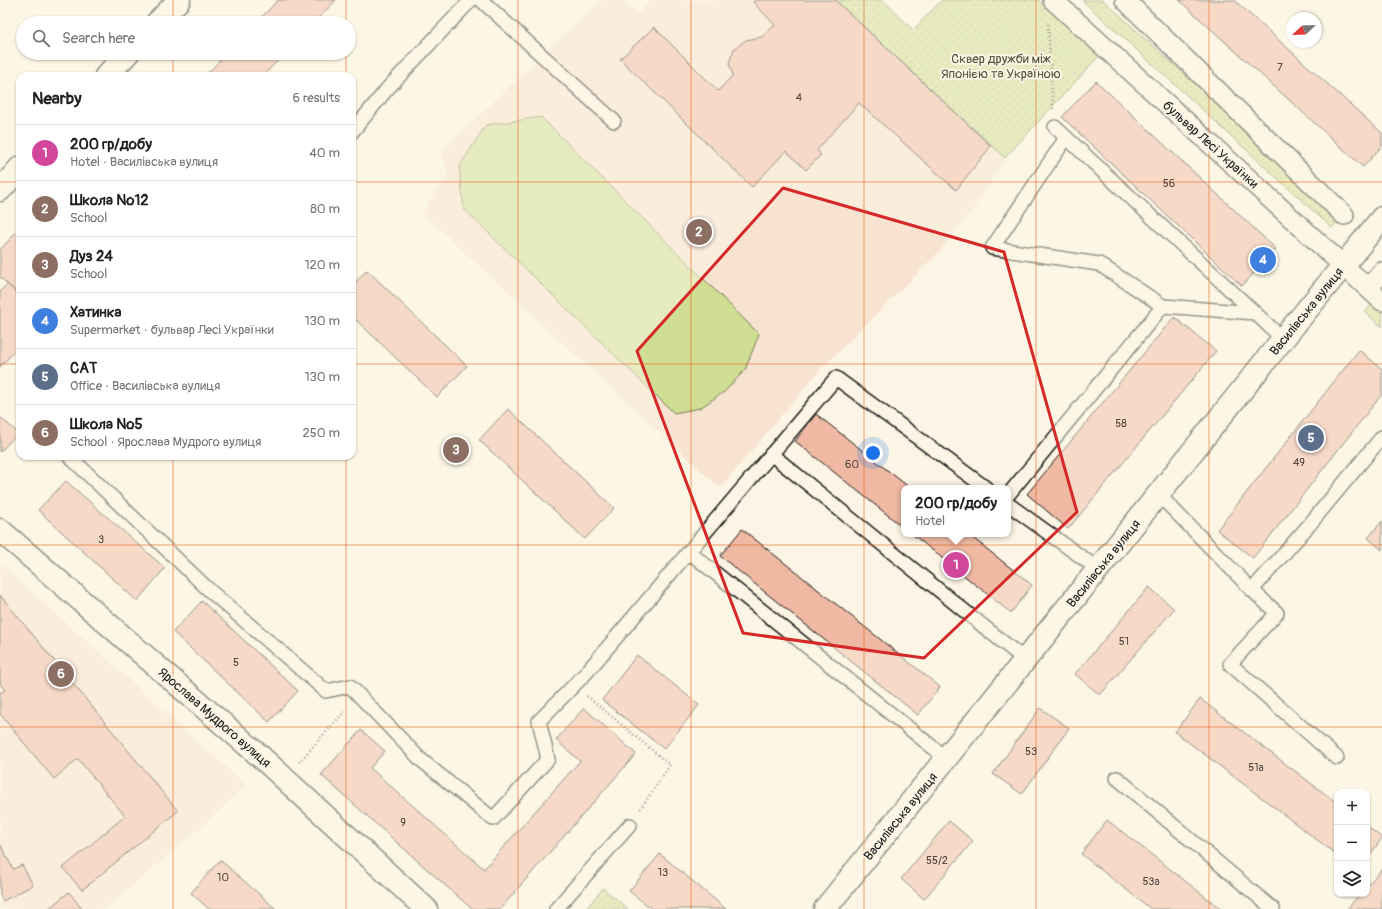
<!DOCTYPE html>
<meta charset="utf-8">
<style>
body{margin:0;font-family:Pangolin,sans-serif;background:#f6f6f6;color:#222}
.controls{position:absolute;right:12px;bottom:12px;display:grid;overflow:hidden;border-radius:8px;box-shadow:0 1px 3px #0004}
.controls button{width:36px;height:36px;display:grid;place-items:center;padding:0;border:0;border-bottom:1px solid #e0e0e0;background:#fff;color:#222;font:20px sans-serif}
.compass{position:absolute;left:1286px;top:12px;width:36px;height:36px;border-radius:50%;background:#fff;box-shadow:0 1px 3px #0004;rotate:247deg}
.you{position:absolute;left:873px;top:453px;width:14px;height:14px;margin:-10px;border:3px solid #fff;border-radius:50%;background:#1a73e8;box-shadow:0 0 0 6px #1a73e833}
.badge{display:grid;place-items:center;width:26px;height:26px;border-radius:50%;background:#1f6fb2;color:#fff;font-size:13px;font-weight:700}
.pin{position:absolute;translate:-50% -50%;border:2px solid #fff;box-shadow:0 1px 4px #0006}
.popup{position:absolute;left:901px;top:485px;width:110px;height:52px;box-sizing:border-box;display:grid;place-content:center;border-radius:8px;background:#fff;filter:drop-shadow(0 1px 3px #0005);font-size:13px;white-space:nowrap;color:#767676}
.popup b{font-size:15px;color:#222}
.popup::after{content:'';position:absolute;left:50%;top:100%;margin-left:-8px;border:8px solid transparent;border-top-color:#fff}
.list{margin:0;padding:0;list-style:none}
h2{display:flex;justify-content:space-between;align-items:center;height:52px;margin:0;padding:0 16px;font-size:17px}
h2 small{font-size:13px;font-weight:400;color:#767676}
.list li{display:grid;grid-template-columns:26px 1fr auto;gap:12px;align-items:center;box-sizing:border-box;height:56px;padding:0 16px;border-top:1px solid #e0e0e0}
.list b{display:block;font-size:15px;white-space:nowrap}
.list p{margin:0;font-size:13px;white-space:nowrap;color:#767676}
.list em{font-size:13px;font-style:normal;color:#767676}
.icon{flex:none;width:22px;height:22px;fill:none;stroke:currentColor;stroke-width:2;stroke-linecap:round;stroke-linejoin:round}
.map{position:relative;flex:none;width:1382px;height:909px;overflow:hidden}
.search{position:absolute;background:#fff;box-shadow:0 1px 3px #0004;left:16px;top:16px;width:340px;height:44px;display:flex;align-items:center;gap:10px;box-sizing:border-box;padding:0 14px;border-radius:22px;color:#767676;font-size:15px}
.panel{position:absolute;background:#fff;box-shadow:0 1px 3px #0004;left:16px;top:72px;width:340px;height:388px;border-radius:12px}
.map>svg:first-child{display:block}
.built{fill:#f8e3d1}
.grass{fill:#cfde92;stroke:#767d57}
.park{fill:url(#park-dots);stroke:#767d57}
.building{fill:#efb9a3;stroke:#1c1c1c}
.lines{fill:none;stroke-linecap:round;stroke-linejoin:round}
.service-casing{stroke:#1c1c1c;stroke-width:16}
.pedestrian-casing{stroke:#1c1c1c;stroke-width:22}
.minor-casing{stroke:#1c1c1c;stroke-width:25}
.tertiary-casing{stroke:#1c1c1c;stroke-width:25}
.path{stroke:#1c1c1c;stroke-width:2.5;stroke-dasharray:1 3;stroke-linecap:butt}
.service{stroke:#fcf5e5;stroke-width:13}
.pedestrian{stroke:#fcf5e5;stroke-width:19}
.minor{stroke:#fcf5e5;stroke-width:22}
.tertiary{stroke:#fcf5e5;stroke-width:22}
.marked{fill:none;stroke:#d62828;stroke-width:3;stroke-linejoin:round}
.grid{fill:none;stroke:#e8590c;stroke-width:1;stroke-opacity:0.55}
.labels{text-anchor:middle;stroke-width:4;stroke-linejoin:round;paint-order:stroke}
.number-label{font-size:11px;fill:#51433e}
.park-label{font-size:13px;fill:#52563f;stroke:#fcf5e5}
.street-label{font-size:13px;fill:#1c1c1c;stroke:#fcf5e5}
</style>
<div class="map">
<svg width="1382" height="909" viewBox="0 0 1382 909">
<defs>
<pattern id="park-dots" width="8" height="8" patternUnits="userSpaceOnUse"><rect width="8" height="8" fill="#cfde92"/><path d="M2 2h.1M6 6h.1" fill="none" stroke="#b1be7d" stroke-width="1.8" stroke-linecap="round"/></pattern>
</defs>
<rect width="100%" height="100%" fill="#fcf5e5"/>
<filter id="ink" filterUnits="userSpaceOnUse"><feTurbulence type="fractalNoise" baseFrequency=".025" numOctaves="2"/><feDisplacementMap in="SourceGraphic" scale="8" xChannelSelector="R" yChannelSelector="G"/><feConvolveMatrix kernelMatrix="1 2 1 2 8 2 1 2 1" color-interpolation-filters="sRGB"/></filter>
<g filter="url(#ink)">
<path class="built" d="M600 0H622L638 13 651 0H835L1005 158 976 205 939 252 820 370 720 488 422 213 448 172 440 153Z
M0 563 246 785 192 835 105 909H0Z"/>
<path class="grass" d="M541 117 759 334 745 370 724 392 700 408 674 413 464 209 459 167 486 125Z
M1376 300 1382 306V327L1365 312Z"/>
<path class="park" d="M835 0H883L913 30 942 0H1038L1099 56 1005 158Z
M1082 0H1103L1341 218 1332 228Z
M603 888 628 909H586Z"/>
<path class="building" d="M278 0H336L314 23H256Z
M755 0H835L991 146 956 190 859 103 817 150 821 155 806 170 786 151 752 187 620 59 654 27 718 91 733 75 729 63 734 49 746 40 762 37 775 25 753 2Z
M1179 0H1234L1382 133V146L1363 167Z
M227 53H285L263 76H205Z
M1096 81 1276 249 1242 286 1062 117Z
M20 228V294L19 295 0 277V250Z
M367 270 467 366 437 397 352 316V286Z
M7 284 19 295 20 294V345L0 367V292Z
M1174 317 1216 351 1068 529 1027 494Z
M1359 350 1382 369V394L1253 558 1217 530Z
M508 409 614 508 585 539 479 440Z
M816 414 910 488H904V528L795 441Z
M0 417 18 433 0 452Z
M66 481 165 568 137 601 38 510Z
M1382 521V550L1368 538Z
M742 529 940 687 918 715 720 556Z
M912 534H968L1032 585 1011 613Z
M1149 587 1174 609 1100 695 1075 674Z
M0 595 178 811 82 890 63 868 125 816 78 759 54 779 0 714V693L5 690 0 684Z
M202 601 298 691 269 722 173 632Z
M637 655 699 705 664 749 602 700Z
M1200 699 1337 803V855L1175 732Z
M584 708 636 754 500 909H472L321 775 361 730 385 751 370 768 484 869 580 761 556 740Z
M1040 708 1069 728 1022 794 993 774Z
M1107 820 1221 909H1151L1081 854Z
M949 821 973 841 924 899 901 879Z
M1367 826 1382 838 1367 859Z
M0 844 13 869 22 865 33 885 3 901 0 895Z
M660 854 726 909H652L629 891Z
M220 860 276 909H209L191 893Z
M1382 869V909H1347L1360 894H1367V886Z
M69 892 82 909H48Z"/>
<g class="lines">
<defs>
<path id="service" d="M481 0 614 121
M1055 127 1283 339
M352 132 388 88 471 0
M1066 138 992 248 1099 264 1163 306
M771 454 1025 660
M69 456 209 590 326 691 350 686 420 759 493 819 548 759 539 721 586 673 836 378 986 488
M1158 494 1252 590 1310 524 1382 437
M1008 495 1163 306 1255 313
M1008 504 1098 569
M689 552 946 758
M1252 590 1277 613 1230 664 1337 758
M1117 778 1273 909
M556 909 630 825"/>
<path id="pedestrian" d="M1053 0 1382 301
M1125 0 1344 215
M1368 288 1382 272"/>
<path id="minor" d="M825 909 1283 339 1382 218"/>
<path id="tertiary" d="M157 23 179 0
M106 76 128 53
M0 190 20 168
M0 530 261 757 426 909"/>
</defs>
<use href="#service" class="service-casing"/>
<use href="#pedestrian" class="pedestrian-casing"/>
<use href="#minor" class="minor-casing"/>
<use href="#tertiary" class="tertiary-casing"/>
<path class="path" d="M1048 24 1053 109
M587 696 670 765 639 811
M299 762 347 709"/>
<use href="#service" class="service"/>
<use href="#pedestrian" class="pedestrian"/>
<use href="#minor" class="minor"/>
<use href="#tertiary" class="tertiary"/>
</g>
</g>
<path d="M0 0H1382V909H0ZM783 188 1004 252 1077 512 924 658 743 633 637 351Z" fill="#fcf5e5" fill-opacity=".55" fill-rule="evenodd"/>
<path class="marked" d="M783 188 1004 252 1077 512 924 658 743 633 637 351Z"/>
<path class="grid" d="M173 0V23M346 0V23M518 0V909M691 0V909M864 0V909M1036 0V909M1209 0V909M173 53V76M346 53V76M0 182H20M352 182H1382M0 364H20M352 364H1382M173 456V909M346 456V909M0 545H1382M0 727H1382"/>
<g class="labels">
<g class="number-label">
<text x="1280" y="71">7</text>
<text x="799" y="101">4</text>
<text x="1169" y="187">56</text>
<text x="1121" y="427">58</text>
<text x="1299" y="466">49</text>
<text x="852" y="468">60</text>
<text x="101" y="543">3</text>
<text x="1124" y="645">51</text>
<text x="236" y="666">5</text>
<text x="1031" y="755">53</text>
<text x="1256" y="771">51а</text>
<text x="403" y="826">9</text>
<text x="937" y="864">55/2</text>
<text x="663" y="876">13</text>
<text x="223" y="881">10</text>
<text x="1151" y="885">53а</text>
</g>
<g class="park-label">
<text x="1001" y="63">Сквер дружби між<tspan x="1001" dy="15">Японією та Україною</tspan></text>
</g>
<g class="street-label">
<text transform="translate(1211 144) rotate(42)" y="5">бульвар Лесі Українки</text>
<text transform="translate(1306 311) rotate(-51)" y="5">Василівська вулиця</text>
<text transform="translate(1103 563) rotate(-51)" y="5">Василівська вулиця</text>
<text transform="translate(215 717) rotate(41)" y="5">Ярослава Мудрого вулиця</text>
<text transform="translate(900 816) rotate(-51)" y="5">Василівська вулиця</text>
</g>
</g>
</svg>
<div class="controls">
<button>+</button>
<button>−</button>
<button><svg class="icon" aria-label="layers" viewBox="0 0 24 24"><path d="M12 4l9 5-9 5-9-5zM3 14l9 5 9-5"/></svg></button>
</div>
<svg class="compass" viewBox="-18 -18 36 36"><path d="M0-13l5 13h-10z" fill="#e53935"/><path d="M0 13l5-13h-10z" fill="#767676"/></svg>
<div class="you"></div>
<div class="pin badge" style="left:956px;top:565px;background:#d1479c">1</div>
<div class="popup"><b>200 гр/добу</b>Hotel</div>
<div class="pin badge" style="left:699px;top:232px;background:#8d6e63">2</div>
<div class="pin badge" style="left:456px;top:450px;background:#8d6e63">3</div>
<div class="pin badge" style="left:1263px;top:260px;background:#3f7fe0">4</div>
<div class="pin badge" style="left:1311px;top:438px;background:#5c6f8a">5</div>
<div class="pin badge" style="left:61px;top:674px;background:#8d6e63">6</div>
<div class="search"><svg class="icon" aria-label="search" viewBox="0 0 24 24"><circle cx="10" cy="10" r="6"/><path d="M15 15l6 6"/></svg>Search here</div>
<section class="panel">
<h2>Nearby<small>6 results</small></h2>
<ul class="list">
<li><span class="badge" style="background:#d1479c">1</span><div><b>200 гр/добу</b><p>Hotel · Василівська вулиця</p></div><em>40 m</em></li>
<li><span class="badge" style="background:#8d6e63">2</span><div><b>Школа №12</b><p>School</p></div><em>80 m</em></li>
<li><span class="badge" style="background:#8d6e63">3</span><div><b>Дуз 24</b><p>School</p></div><em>120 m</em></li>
<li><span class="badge" style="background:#3f7fe0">4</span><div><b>Хатинка</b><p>Supermarket · бульвар Лесі Українки</p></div><em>130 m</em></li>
<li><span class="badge" style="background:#5c6f8a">5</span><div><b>САТ</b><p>Office · Василівська вулиця</p></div><em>130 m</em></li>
<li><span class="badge" style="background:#8d6e63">6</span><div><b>Школа №5</b><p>School · Ярослава Мудрого вулиця</p></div><em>250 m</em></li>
</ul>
</section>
</div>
